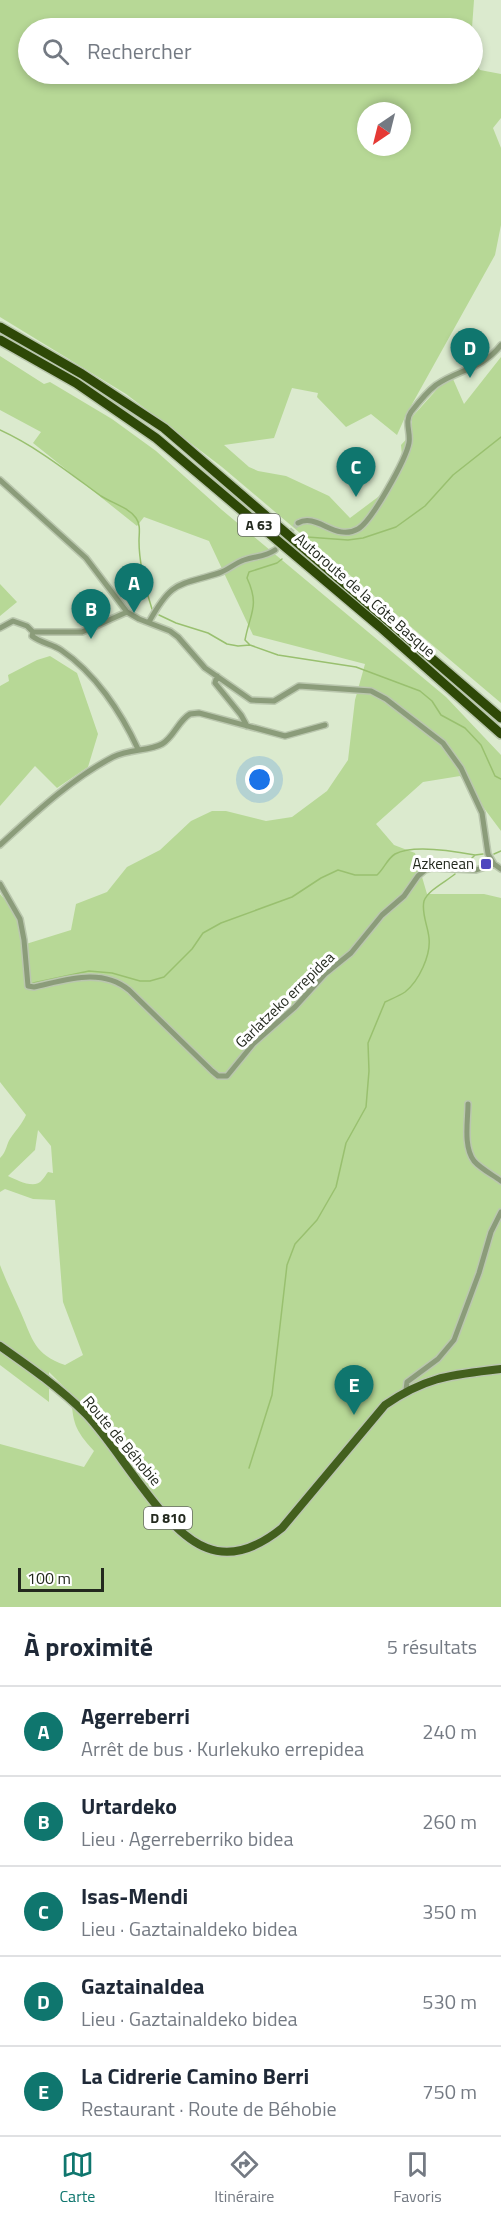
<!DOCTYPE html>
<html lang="fr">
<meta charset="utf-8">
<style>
body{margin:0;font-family:"Titillium Web",sans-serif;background:#f6f6f7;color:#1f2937}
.compass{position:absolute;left:357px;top:102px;width:54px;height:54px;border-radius:50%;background:#fff;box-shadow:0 3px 9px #0003;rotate:215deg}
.scale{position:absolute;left:18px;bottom:15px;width:86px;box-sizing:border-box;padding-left:6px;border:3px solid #23291e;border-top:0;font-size:16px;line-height:21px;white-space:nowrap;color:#23291e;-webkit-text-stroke:4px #fff;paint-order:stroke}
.you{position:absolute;left:260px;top:780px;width:21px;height:21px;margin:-15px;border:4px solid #fff;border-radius:50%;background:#1a73e8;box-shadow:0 0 0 9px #1a73e833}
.badge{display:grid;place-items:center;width:39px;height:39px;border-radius:50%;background:#0f766e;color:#fff;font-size:20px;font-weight:700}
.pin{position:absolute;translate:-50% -50px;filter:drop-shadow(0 2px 3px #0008)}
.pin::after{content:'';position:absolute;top:32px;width:21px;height:18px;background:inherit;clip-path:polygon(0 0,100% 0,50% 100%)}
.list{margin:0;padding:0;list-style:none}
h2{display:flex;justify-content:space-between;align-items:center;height:78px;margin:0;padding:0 24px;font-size:26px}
h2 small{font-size:20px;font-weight:400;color:#747a83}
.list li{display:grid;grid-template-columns:39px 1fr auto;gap:18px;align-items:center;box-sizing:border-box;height:90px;padding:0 24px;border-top:2px solid #e0e1e3}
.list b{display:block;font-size:22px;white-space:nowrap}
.list p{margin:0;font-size:20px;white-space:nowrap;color:#747a83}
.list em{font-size:20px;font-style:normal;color:#747a83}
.icon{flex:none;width:33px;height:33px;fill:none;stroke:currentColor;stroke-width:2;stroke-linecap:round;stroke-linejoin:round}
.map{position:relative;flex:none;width:501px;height:1607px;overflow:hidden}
.search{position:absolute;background:#fff;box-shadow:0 3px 9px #0003;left:18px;right:18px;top:18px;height:66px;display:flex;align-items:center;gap:15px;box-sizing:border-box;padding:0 21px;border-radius:33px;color:#747a83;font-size:22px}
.sheet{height:528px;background:#fff}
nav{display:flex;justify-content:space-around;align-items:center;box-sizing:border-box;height:84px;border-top:2px solid #e0e1e3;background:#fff;font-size:16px;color:#747a83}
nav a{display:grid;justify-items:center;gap:3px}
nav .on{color:#0f766e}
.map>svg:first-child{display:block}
.green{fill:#b7d896;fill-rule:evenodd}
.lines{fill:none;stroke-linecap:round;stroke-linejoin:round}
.stream{stroke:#99c06f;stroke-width:1.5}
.street-tunnel{stroke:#b6c3ab;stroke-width:5;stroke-dasharray:5 2.5;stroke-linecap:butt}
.street-casing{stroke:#bac7ae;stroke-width:8}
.primary-casing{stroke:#bac7ae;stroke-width:11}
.highway-casing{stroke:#bac7ae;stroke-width:12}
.street{stroke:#8b9c7a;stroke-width:5}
.primary{stroke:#43601e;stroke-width:8}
.highway{stroke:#2e4807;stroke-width:9}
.poi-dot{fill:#4e47be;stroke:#fff;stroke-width:2}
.labels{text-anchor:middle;stroke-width:6;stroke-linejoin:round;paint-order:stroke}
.shield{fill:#fff;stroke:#656962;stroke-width:1.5}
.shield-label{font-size:14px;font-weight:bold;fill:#23291e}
.street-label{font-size:15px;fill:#23291e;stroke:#fff}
.poi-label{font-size:15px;fill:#23291e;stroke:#fff;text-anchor:end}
</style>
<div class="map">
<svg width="501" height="1607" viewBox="0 0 501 1607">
<rect width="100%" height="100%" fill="#dbeace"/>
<path class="green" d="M0 0H474L472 28H28V74H472L473 58 480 70 501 74V118L493 128 501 148V225L495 255 406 415 397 435 371 414 346 427 317 397 318 393 292 388 274 438 224 445 249 467 258 471 286 476 329 496 350 518 382 494 402 456 401 445 412 433V417L439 387 453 379 464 404 501 357V703L222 467 126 394 0 317ZM366 111H402V147H366Z
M0 356 44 384 50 382 112 419 156 451 222 510 446 697 501 755V831L460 776 423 782 376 824 394 845 415 853 427 894H484L501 898V1607H0V1444L84 1467 94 1451C74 1429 73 1423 71 1394L49 1372V1402L0 1365V1265C6 1281 14 1297 21 1313 33 1340 34 1354 65 1365L83 1355 63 1302 55 1200 33 1199 5 1189 0 1192V1158C7 1152 6 1143 12 1136 17 1129 22 1124 26 1115L0 1082V894L14 910 26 944 71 930 76 904 107 892 127 867 160 850 191 821 212 811H226L266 821 292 817 327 791 348 760 355 700 365 664 253 635 209 541 144 517 137 526 33 443 41 432 0 410ZM38 1130 51 1146 53 1173 48 1172C46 1174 45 1177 42 1180 35 1190 17 1180 8 1176L35 1150Z
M0 584 17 602 0 616Z
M50 656 77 673 98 734 88 767 57 788 35 766 0 806V686L9 681 8 675 37 660Z"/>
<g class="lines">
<path class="stream" d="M0 430C37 447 68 472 101 496 112 503 128 507 136 518 141 525 139 533 139 541 139 564 145 587 152 609
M307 537 348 540 363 538 396 527 425 506 453 475 501 437
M282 559 277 563 249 572 247 578C260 606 250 613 245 640L250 645 278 655 356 667 420 691 432 701 441 715 465 728 481 745 495 776 501 779
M159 615 176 623 208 633 227 644 238 646 250 645
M494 854 501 851
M464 866 475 855 483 854
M33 983 89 971 112 973 140 981H150L164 977 192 949 203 933 221 923 292 897 321 878 338 870 355 875H377C384 869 387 859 395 854 413 844 454 851 475 855
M249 1468 272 1395 287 1265 295 1244 317 1220 336 1187 346 1143 366 1107 369 1071 368 1043 385 1002C391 999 399 996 405 992 419 981 431 955 429 938 428 926 421 913 424 901 428 890 447 881 455 874"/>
<path class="street-tunnel" d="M275 550 298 523"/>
<defs>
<path id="street" d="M0 480 86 558 127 612 139 619 170 631 178 637 205 668 251 700 274 701 299 686 371 691 386 699 443 743 461 768 482 813 488 854 494 864 501 869
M298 523C317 512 335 542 358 529 372 521 406 459 409 443 411 432 404 422 411 412 418 403 427 392 436 385 459 369 481 370 501 345
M149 622C172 580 178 586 219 573 228 570 235 563 244 560 255 556 265 557 275 550
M0 628 13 621 27 626 33 632 32 636C41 643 52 644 61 650 95 673 121 712 138 749
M33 632H82L127 612
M217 676 215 683 241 715 247 726
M0 845C35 813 71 779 113 757 129 749 150 751 162 744 174 737 178 721 190 714L199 713 285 736 325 725
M0 884 20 919 24 940 28 986 34 987C66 980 101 967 129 990L212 1071 218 1076H227L254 1043 295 1007 325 974 351 953 382 915 404 896 418 876 425 870 432 868 476 870 494 864
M468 1104C468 1121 463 1146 474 1161 481 1169 493 1175 501 1181
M406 1390 407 1382 438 1359 454 1340 479 1273 491 1232 501 1212"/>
<path id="primary" d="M0 1346C30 1367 60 1388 86 1414 120 1449 163 1532 207 1548 235 1559 261 1545 282 1528L385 1405C427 1376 452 1375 501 1369"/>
<path id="highway" d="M0 327 82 374 164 428 501 718
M0 340 76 383 156 438 380 627 501 734"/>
</defs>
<use href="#street" class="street-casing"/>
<use href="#primary" class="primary-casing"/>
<use href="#highway" class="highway-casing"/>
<use href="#street" class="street"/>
<use href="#primary" class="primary"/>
<use href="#highway" class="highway"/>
</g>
<rect class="poi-dot" x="480" y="858" width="12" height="12" rx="3"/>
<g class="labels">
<g class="shield">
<rect x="238" y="514" width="42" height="22" rx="4.5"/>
<rect x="144" y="1507" width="48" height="22" rx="4.5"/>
</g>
<g class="shield-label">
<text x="259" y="530">A 63</text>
<text x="168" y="1523">D 810</text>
</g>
<g class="street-label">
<text transform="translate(365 595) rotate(41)" y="5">Autoroute de la Côte Basque</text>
<text transform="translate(285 1000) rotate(-44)" y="5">Garlatzeko errepidea</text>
<text transform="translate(122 1441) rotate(50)" y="5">Route de Béhobie</text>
</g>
<g class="poi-label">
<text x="474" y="869">Azkenean</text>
</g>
</g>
</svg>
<svg class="compass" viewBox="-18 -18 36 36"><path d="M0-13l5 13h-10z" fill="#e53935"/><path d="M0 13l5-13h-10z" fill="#747a83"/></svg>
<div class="scale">100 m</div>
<div class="you"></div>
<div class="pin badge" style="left:134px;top:613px">A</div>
<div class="pin badge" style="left:91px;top:639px">B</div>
<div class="pin badge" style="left:356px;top:497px">C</div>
<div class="pin badge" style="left:470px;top:378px">D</div>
<div class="pin badge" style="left:354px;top:1415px">E</div>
<div class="search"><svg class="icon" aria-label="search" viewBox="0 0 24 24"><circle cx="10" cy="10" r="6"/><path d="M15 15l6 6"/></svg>Rechercher</div>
</div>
<section class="sheet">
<h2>À proximité<small>5 résultats</small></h2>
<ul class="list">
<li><span class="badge">A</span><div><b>Agerreberri</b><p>Arrêt de bus · Kurlekuko errepidea</p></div><em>240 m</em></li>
<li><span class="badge">B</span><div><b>Urtardeko</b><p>Lieu · Agerreberriko bidea</p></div><em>260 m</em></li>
<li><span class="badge">C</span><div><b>Isas-Mendi</b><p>Lieu · Gaztainaldeko bidea</p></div><em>350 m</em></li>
<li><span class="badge">D</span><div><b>Gaztainaldea</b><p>Lieu · Gaztainaldeko bidea</p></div><em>530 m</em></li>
<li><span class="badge">E</span><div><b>La Cidrerie Camino Berri</b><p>Restaurant · Route de Béhobie</p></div><em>750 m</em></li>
</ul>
</section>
<nav>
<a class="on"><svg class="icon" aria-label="map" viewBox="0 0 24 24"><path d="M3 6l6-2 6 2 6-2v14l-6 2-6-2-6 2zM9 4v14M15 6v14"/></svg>Carte</a>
<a><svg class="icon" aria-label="directions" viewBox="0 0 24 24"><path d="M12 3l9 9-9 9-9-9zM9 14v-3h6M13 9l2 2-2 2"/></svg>Itinéraire</a>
<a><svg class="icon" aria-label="saved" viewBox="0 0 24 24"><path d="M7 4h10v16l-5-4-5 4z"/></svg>Favoris</a>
</nav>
